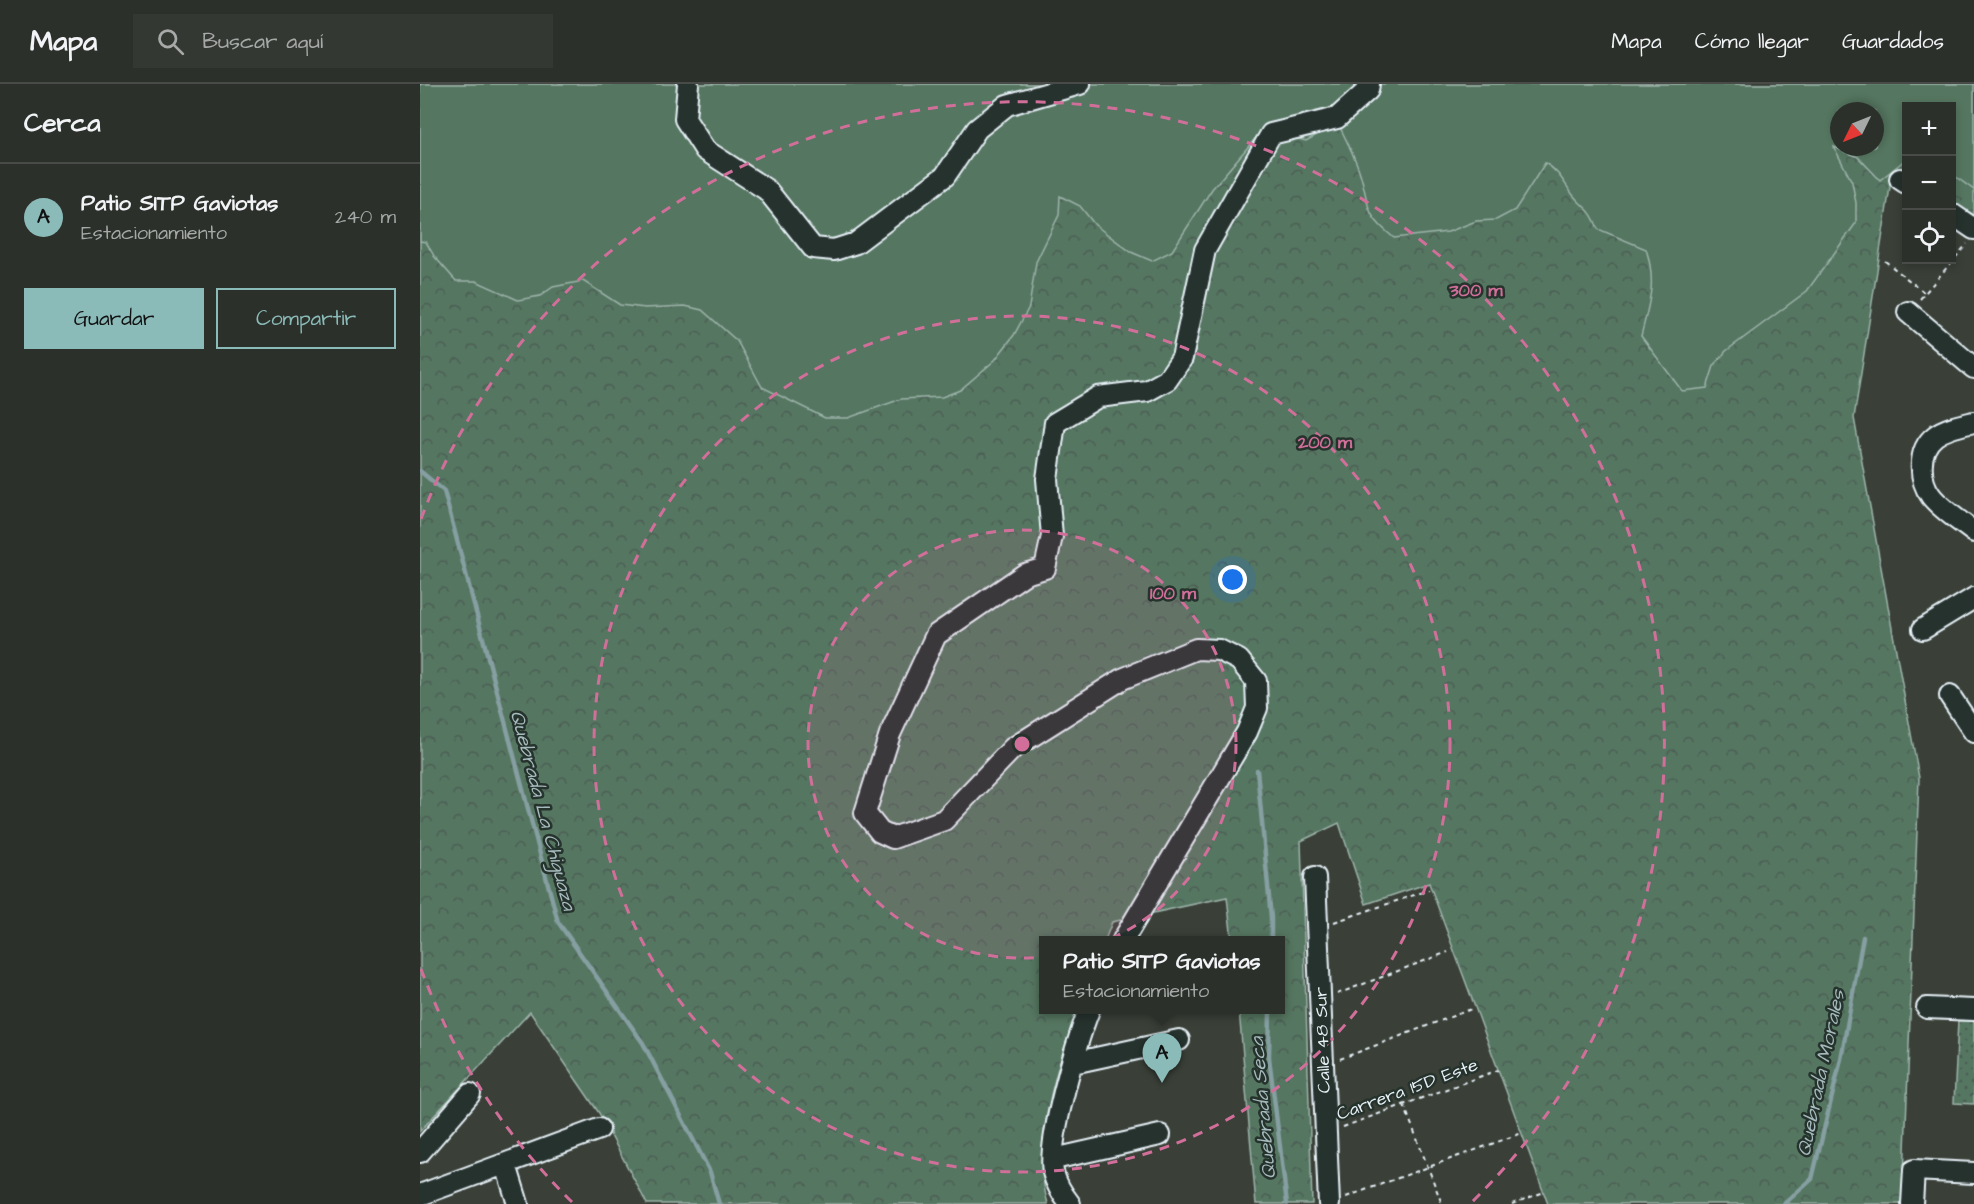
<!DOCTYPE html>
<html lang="es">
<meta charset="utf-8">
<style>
body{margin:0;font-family:"Architects Daughter",sans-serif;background:#343832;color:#f1f3f6}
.controls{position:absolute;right:18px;top:18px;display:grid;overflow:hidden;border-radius:0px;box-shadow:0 3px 9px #0003}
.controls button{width:54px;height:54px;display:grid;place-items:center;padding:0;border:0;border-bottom:2px solid #484b47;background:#2c302a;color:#f1f3f6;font:30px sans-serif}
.compass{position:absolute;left:1410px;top:18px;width:54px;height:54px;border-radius:50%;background:#2c302a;box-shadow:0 3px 9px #0003;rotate:227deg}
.you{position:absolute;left:813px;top:496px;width:21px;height:21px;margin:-15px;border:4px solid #fff;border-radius:50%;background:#1a73e8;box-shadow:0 0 0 9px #1a73e833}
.badge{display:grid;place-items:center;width:39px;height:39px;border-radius:50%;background:#8bbbb9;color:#111;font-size:20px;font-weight:700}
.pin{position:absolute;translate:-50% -50px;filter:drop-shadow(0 2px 3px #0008)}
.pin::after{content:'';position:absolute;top:32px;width:21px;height:18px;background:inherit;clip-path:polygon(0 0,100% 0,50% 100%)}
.popup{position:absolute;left:619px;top:852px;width:246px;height:78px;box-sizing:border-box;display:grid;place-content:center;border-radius:0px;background:#2c302a;filter:drop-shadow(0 2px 4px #0005);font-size:20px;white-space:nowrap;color:#a6a9a8}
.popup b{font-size:22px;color:#f1f3f6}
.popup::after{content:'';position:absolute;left:50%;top:100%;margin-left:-12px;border:12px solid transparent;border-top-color:#2c302a}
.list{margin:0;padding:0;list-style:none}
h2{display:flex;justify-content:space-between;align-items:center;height:78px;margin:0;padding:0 24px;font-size:26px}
h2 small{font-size:20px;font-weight:400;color:#a6a9a8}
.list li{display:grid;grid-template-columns:39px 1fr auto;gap:18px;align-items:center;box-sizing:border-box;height:108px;padding:0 24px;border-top:2px solid #484b47}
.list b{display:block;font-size:22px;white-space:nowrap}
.list p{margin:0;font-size:20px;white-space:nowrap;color:#a6a9a8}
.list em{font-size:20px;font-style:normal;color:#a6a9a8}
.actions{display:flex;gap:12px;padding:18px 24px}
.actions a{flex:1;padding:14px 0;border:2px solid #8bbbb9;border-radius:0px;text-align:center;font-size:21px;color:#8bbbb9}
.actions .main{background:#8bbbb9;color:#111}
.icon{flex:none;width:33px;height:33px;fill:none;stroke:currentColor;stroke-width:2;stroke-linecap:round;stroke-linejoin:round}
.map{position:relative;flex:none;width:1554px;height:1120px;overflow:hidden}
header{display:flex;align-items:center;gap:36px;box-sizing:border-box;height:84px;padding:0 30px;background:#2c302a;border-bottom:2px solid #484b47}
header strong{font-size:28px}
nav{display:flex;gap:33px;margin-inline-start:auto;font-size:21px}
.search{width:420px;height:54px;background:#343832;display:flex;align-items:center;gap:15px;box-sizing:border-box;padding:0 21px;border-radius:0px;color:#a6a9a8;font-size:22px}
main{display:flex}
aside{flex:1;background:#2c302a}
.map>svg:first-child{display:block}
.grass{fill:url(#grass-dots);stroke:#9eb4ac;stroke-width:1.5}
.forest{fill:url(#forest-crowns);stroke:#9eb4ac;stroke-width:1.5;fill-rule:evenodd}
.park{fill:#547660;stroke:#9eb4ac;stroke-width:1.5;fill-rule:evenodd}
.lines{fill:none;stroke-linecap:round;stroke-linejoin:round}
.stream{stroke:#869fa2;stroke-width:4.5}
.minor-casing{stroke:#e8f1f8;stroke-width:24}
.path{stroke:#e8f1f8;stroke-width:2;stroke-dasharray:4.5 4.5;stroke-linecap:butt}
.minor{stroke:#26332d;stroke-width:20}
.ring{fill:none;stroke:#d16f9a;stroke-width:3;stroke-dasharray:10 8}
.labels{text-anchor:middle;stroke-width:5;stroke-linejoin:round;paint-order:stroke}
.street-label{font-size:18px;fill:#e8f1f8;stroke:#26332d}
.water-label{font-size:20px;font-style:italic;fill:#a6bbbe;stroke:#26332d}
.centre{fill:#d16f9a;stroke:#26332d;stroke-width:3}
.ring-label{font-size:18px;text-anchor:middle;font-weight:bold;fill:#d16f9a;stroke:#26332d;stroke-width:5;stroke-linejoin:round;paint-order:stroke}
</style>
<header>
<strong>Mapa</strong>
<div class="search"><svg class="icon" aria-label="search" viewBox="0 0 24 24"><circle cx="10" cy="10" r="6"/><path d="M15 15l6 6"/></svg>Buscar aquí</div>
<nav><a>Mapa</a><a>Cómo llegar</a><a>Guardados</a></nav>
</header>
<main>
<aside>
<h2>Cerca<small></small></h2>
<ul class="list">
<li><span class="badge">A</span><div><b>Patio SITP Gaviotas</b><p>Estacionamiento</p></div><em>240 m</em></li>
</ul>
<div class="actions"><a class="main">Guardar</a><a>Compartir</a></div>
</aside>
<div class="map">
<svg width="1554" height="1120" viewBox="0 0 1554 1120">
<defs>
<pattern id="grass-dots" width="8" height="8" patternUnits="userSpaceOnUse" patternTransform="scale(1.5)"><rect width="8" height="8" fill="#547660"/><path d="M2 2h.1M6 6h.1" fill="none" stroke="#4c5d54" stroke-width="1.8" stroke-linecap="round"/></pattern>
<pattern id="forest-crowns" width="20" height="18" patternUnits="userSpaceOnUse" patternTransform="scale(1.5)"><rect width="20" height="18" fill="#547660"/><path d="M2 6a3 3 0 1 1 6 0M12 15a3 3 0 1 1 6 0" fill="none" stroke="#4c5d54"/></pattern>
</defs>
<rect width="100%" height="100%" fill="#3a4038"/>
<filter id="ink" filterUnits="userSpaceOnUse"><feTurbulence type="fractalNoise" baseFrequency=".0167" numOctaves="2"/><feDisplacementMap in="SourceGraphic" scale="12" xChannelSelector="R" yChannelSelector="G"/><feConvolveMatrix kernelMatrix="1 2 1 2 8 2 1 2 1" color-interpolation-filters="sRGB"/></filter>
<g filter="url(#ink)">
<path class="grass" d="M1538 937H1554V1020L1534 1019Z"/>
<path class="forest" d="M0 0H1554V142L1532 126V22H1486V93L1473 84 1434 334 1499 694 1483 1120H1128L1009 799 946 820 919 739 881 757 892 1120H836L819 926H861V856H812L807 813 692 838 685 856H624V926H658C637 980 611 1063 628 1120H227L179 1029 110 928 0 1047ZM1419 27H1455V63H1419Z"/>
<path class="park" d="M0 0H1554V106L1532 90V22H1486V75L1460 96 1438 73 1414 63 1432 98 1436 119V139L1387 207 1306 267 1294 282 1287 304 1262 307 1221 252C1229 219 1237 199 1226 165L1178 145C1170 123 1165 126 1153 111 1144 99 1139 87 1125 79L1095 126 1076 136 1056 137 1028 148 974 154C941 127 951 122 939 86 933 68 924 52 916 35L906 46 886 57 861 50H839L792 105 752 167 732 177 711 168 675 141 660 122 640 112 639 131 616 178 609 223 594 251 575 276 540 306 522 313 481 315 428 334H405L342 303 317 257 282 226 265 222 225 224 200 221 163 197 133 203 120 212 98 216 56 197H36L14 172 6 158 0 157ZM1419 27H1455V63H1419Z"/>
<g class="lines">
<path class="stream" d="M0 387 24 407 138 838 223 959 290 1088 299 1120
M837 686 851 834V856
M850 926 849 973 867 1120
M1364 1120 1392 1095 1421 975 1443 853"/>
<defs>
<path id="minor" d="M268 0 265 35 285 66 347 106 393 164 414 166 436 159 525 92 557 45 587 21 660 0
M1480 95 1486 99
M1532 130 1554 145
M1488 228 1554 284
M1554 338C1541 341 1525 344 1515 352 1497 366 1499 396 1511 412 1522 426 1540 437 1554 448
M1503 545 1554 514
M1530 612 1554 648
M895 793 909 1120
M703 856 827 648 837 624 836 597 819 576 799 566 776 565 702 595 593 664 524 736 473 754 460 748 445 729 470 650 516 551 605 490 625 484 632 452 627 395 635 339 678 313 727 307 747 296 762 274 785 166 851 50 917 34 948 6 949 0
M1507 924 1554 926
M653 979 759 956
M0 1068 50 1010
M634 1075 740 1051
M86 1081 98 1120
M0 1111 179 1045
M650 1120C642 1110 636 1100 633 1088 627 1057 657 957 669 926
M1492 1120 1494 1086 1554 1089"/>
</defs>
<use href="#minor" class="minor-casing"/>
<path class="path" d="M1465 177 1505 209
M1500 215 1547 160
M914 838 1009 806
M917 910 1028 868
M920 975 1054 924
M984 1021 1022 1120
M923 1043 1078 986
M926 1113 1102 1049
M1092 1120 1124 1108"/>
<use href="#minor" class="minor"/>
</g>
</g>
<circle cx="602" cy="660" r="214" fill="#d16f9a" fill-opacity=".12"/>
<g class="ring">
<circle cx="602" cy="660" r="214"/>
<circle cx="602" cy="660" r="428"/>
<path d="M152 1118A642 642 0 0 1 1 885M1 435A642 642 0 1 1 1052 1118"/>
</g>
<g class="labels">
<g class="street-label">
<text transform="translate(902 956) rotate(-92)" y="6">Calle 48 Sur</text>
<text transform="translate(987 1005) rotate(-20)" y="6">Carrera 15D Este</text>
</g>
<g class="water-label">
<text transform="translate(124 726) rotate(75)" y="7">Quebrada La Chiguaza</text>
<text transform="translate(1400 989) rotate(-78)" y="7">Quebrada Morales</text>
<text transform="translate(842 1024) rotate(-95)" y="7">Quebrada Seca</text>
</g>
</g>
<circle cx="602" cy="660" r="9" class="centre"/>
<g class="ring-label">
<text x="1056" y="212">300 m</text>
<text x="905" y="364">200 m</text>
<text x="753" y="515">100 m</text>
</g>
</svg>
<div class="controls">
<button>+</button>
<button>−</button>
<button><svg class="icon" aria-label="locate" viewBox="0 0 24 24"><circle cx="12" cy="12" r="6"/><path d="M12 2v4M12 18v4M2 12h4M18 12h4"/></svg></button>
</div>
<svg class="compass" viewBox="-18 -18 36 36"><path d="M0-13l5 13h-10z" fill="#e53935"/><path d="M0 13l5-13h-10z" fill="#a6a9a8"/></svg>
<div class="you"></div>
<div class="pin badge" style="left:742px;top:999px">A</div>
<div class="popup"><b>Patio SITP Gaviotas</b>Estacionamiento</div>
</div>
</main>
